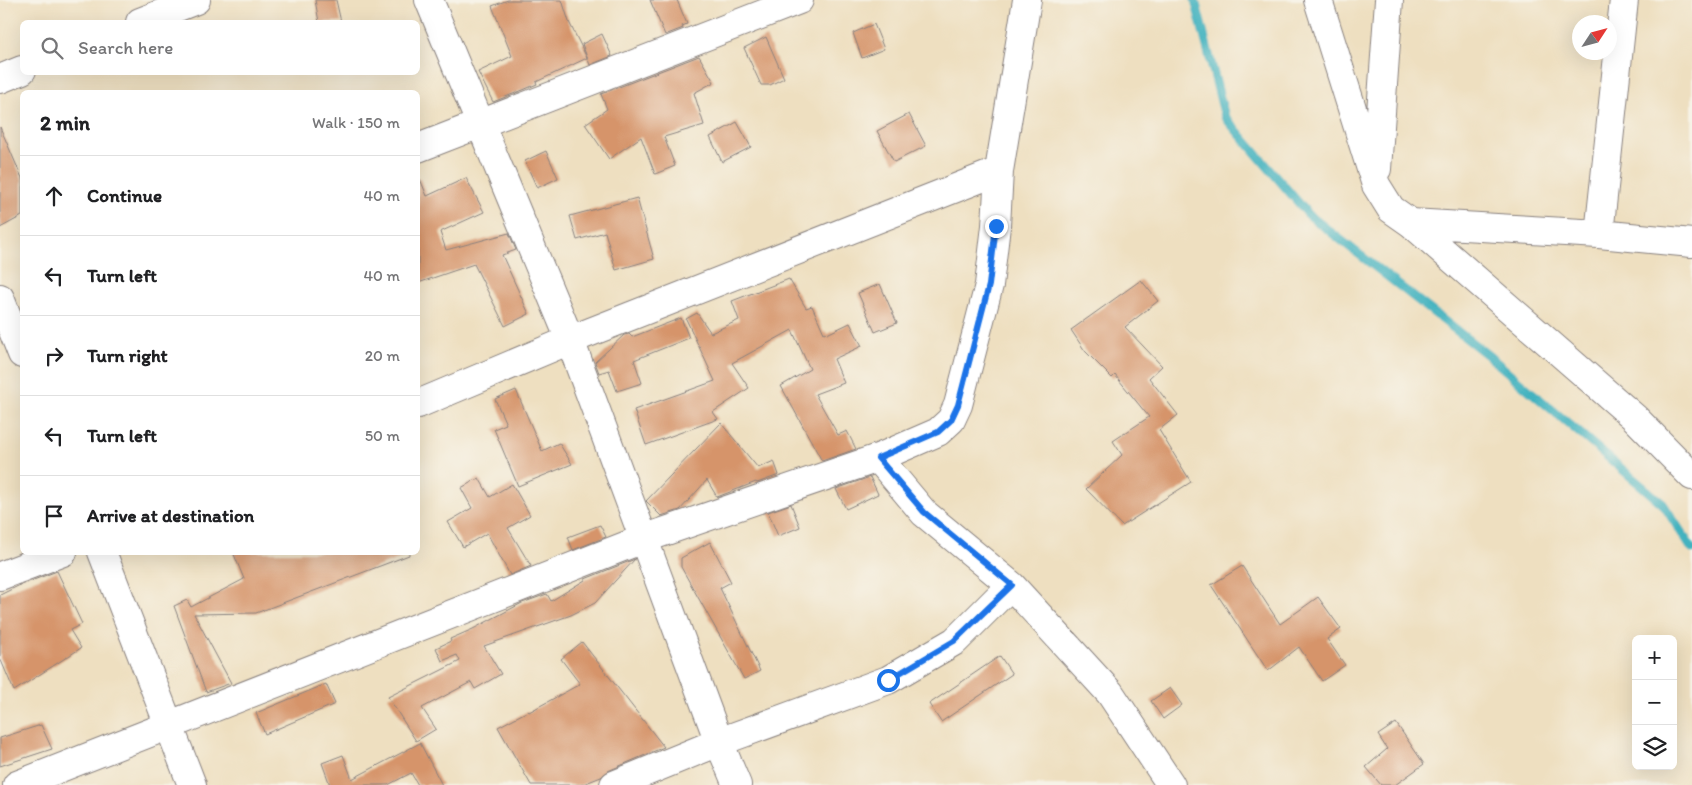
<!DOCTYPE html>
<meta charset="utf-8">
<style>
body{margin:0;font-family:Itim,sans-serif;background:#f6f6f6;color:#202124}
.controls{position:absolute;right:15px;bottom:15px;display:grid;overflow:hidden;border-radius:8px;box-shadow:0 5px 20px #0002}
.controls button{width:45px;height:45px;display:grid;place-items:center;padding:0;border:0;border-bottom:1px solid #e0e0e0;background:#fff;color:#202124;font:25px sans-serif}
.compass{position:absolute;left:1572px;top:15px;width:45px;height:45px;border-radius:50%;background:#fff;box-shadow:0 5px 20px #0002;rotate:54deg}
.stop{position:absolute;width:15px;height:15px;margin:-11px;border:4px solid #1a73e8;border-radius:50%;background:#fff}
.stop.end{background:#1a73e8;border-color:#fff;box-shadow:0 1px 5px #0008}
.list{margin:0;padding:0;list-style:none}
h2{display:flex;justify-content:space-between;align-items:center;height:65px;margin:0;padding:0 20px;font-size:21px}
h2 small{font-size:16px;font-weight:400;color:#757577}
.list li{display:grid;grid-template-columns:32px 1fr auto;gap:15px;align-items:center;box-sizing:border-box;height:80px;padding:0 20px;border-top:1px solid #e0e0e0}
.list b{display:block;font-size:19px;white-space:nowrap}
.list em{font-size:16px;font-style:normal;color:#757577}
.icon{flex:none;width:28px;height:28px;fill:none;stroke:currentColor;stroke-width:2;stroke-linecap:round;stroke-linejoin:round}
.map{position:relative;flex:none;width:1692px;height:785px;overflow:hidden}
.search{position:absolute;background:#fff;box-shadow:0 5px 20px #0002;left:20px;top:20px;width:400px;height:55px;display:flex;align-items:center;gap:12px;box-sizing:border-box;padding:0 18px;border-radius:8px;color:#757577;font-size:19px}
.panel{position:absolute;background:#fff;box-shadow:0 5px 20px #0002;left:20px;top:90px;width:400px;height:465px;border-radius:8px}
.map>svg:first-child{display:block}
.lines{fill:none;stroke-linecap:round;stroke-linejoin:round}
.stream{stroke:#43b2bf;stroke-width:9}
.building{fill:#d6946a}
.minor-casing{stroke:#88807e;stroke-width:30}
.minor{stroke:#fff;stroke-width:28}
.route{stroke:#1a73e8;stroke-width:6}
</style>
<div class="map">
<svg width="1692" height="785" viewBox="0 0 1692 785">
<rect width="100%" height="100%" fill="#f7f3e8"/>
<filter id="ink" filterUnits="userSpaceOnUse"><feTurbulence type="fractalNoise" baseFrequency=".02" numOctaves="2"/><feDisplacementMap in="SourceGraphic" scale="10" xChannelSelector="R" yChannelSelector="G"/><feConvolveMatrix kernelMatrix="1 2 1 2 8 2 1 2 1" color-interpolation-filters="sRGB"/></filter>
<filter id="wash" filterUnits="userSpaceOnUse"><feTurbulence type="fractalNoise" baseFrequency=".0096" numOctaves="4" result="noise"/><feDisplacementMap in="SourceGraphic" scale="20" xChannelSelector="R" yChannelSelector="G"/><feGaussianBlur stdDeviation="1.12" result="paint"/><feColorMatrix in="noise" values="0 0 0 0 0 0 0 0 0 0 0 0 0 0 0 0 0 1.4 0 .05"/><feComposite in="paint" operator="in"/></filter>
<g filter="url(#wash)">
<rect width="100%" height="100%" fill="#eedfc0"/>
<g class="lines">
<path class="stream" d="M1195 0 1225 117 1309 215 1489 356 1663 504 1692 549"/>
</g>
<g id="blocks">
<path class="building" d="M315 0H336L341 22H319Z
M508 0H562L569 22 587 58 536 82 537 84 523 90 493 102 478 72 512 56 492 6Z
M650 0H677L687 24 682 26 683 28 665 35Z
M874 24 884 49 862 58 853 33Z
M602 34 612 56 590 65 582 44Z
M766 37 784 78 770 85H761L744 48Z
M699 56 714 82 694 93 704 125 664 137 675 166 655 174 641 137 609 159 585 124 607 109 601 94Z
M909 114 926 146 894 162 877 131Z
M737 122 751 147 722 162 710 137Z
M0 127 22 178V216L0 228Z
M546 151 558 178 537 188 525 161Z
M466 178 484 212 440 232 446 250 509 233 516 250 502 255 529 314 505 326 474 264 418 283V179H420L427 196Z
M637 198 654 259 616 270 605 232 577 240 570 216Z
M789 279 806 308 812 306 824 333 826 332 827 334 850 323 862 346 834 359 844 383 815 394 838 435 847 431 856 449 822 461 781 386 810 369 792 330 732 363 749 388 713 412 718 419 646 445 634 410 715 381 686 319 697 313 711 333 739 320 732 301Z
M1141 280 1158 301 1125 327 1162 366 1149 378 1178 415 1159 430 1191 482 1122 526 1086 489 1122 455 1113 441 1149 417 1115 375 1112 378 1085 351 1071 330Z
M880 284 897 323 875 332 858 293Z
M681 318 689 338 634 360 642 383 617 391 609 370 599 373 595 362 624 335 629 334 632 337Z
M516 390 542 451 559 443 572 464 518 486 494 429 506 424 495 399Z
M721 423 758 468 774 461 779 475 757 483 756 482 717 497 707 480 680 510 661 516 646 501Z
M870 477 878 494 846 509 836 489Z
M479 478 490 497 512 484 530 515 508 528 531 566 510 575 487 533 463 547 448 522 472 508 461 488Z
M791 504 800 527 778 536 768 512Z
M600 525 606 537 573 550 568 537Z
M710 542 731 582 720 588 760 671 744 679 681 567V558Z
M233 552H409V555L256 613 194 614 231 683 206 692 174 606 187 600 191 607 244 579Z
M635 559 595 603 571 615 484 646 501 674 475 689 471 682 422 708 436 729 416 741 388 697 460 661 457 655 442 661 436 648 451 641 450 639 473 629 522 603 547 594 551 601 585 580V579Z
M1242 566 1280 624 1318 597 1341 629 1327 639 1345 665 1322 681 1299 647 1268 671 1211 585Z
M57 571 82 624 70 630 81 648 14 691 0 658V595L18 586Z
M582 642 664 747 608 771 601 777 581 785H531L498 727 528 711 529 712 580 684 561 659Z
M1000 656 1012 674 941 722 929 704Z
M326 684 335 704 265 734 256 713Z
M1170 688 1182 705 1163 719 1151 701Z
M1396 723 1424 764 1395 785H1381L1366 767 1387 749 1378 735Z
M41 725 52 749 0 766V738Z
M420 743 442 785H418L411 773 388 785H330L322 763 343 755 352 779Z"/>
</g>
</g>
<g filter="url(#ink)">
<use href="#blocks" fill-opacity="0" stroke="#88807e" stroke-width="1"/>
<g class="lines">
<defs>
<path id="minor" d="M429 0 570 340 719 742 737 785
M1318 0 1376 185 1391 209 1411 223 1635 418 1692 476
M140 22 196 0
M0 79 22 70
M418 148 799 0
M1377 169 1389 0
M1411 223 1599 234 1692 243
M1599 234 1624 0
M0 298 22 354
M418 404 570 340 999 171
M878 458 924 513 1011 585 1110 693 1171 785
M102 552 192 785
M0 576 63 552
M17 785 643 539 878 458 938 432 951 420 958 405 989 285 996 226 999 171 1027 0
M614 785 719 742 888 680 955 641 1011 585"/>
</defs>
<use href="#minor" class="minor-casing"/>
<use href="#minor" class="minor"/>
</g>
</g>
<g class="lines" filter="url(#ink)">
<path class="route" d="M888 680 954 641 1012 585 924 512 878 458 938 432 951 420 958 405 989 285 996 226"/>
</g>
</svg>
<div class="controls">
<button>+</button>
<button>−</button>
<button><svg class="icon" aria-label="layers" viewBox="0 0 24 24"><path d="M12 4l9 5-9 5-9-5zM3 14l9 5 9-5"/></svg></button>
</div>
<svg class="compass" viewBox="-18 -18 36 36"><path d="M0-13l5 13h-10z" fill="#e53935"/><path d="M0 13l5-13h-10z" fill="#757577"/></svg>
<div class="stop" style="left:888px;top:680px"></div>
<div class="stop end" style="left:996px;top:226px"></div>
<div class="search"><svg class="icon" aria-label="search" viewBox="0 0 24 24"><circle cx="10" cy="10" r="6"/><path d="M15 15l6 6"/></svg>Search here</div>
<section class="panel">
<h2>2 min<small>Walk · 150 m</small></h2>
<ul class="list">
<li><svg class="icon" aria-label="ahead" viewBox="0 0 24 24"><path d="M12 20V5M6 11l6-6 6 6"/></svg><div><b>Continue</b></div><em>40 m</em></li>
<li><svg class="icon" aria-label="left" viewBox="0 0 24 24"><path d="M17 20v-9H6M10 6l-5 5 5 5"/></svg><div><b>Turn left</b></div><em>40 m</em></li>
<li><svg class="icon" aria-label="right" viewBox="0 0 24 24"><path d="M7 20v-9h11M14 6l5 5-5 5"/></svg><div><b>Turn right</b></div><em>20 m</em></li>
<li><svg class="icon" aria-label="left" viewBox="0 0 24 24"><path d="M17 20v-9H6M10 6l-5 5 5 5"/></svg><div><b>Turn left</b></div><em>50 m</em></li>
<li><svg class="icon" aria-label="arrive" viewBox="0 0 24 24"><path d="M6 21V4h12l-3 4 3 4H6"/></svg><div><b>Arrive at destination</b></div></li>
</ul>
</section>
</div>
